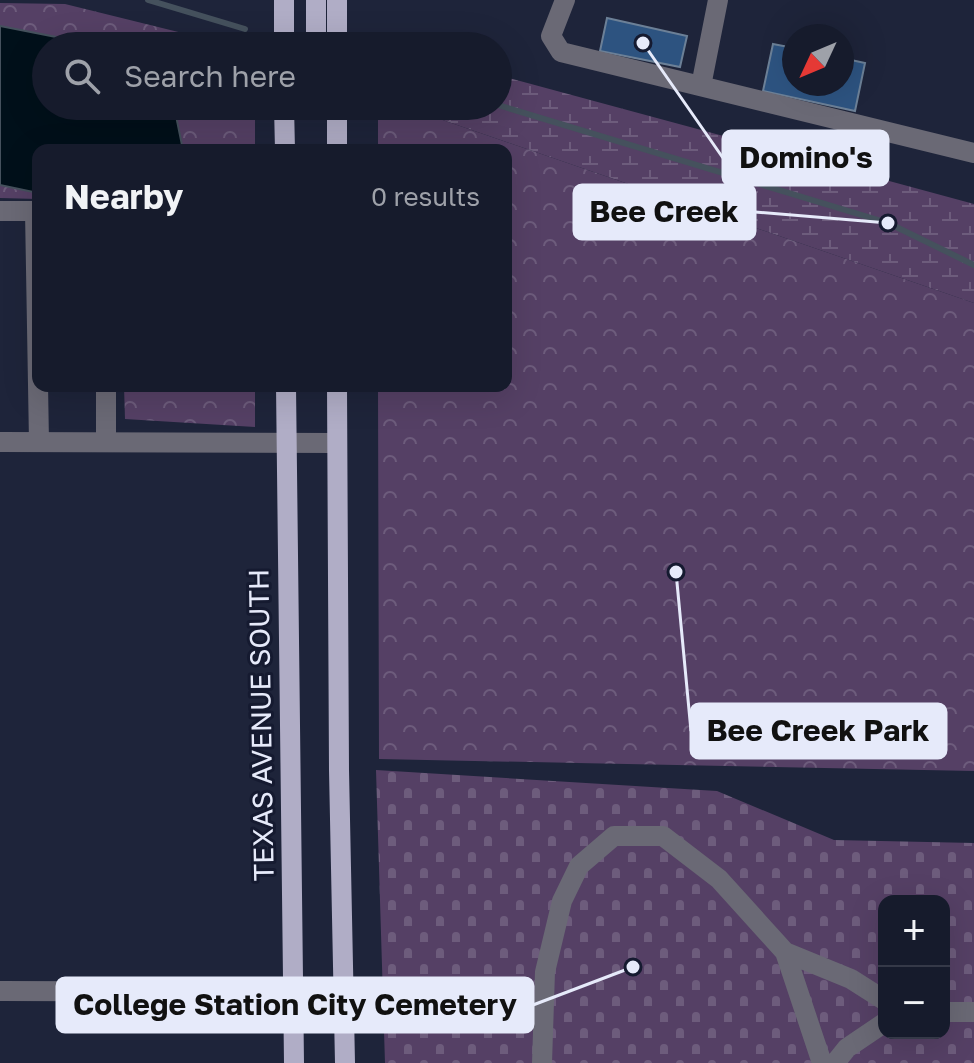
<!DOCTYPE html>
<meta charset="utf-8">
<style>
body{margin:0;font-family:"Golos Text",sans-serif;background:#1f2434;color:#f1f3f6}
.controls{position:absolute;right:24px;bottom:24px;display:grid;overflow:hidden;border-radius:16px;box-shadow:0 8px 32px #0002}
.controls button{width:72px;height:72px;display:grid;place-items:center;padding:0;border:0;border-bottom:2px solid #353948;background:#161b2c;color:#f1f3f6;font:40px sans-serif}
.compass{position:absolute;left:782px;top:24px;width:72px;height:72px;border-radius:50%;background:#161b2c;box-shadow:0 8px 32px #0002;rotate:226deg}
.list{margin:0;padding:0;list-style:none}
h2{display:flex;justify-content:space-between;align-items:center;height:104px;margin:0;padding:0 32px;font-size:34px}
h2 small{font-size:26px;font-weight:400;color:#9ea1a9}
.icon{flex:none;width:44px;height:44px;fill:none;stroke:currentColor;stroke-width:2;stroke-linecap:round;stroke-linejoin:round}
.map{position:relative;flex:none;width:974px;height:1063px;overflow:hidden}
.search{position:absolute;background:#161b2c;box-shadow:0 8px 32px #0002;left:32px;top:32px;width:480px;height:88px;display:flex;align-items:center;gap:20px;box-sizing:border-box;padding:0 28px;border-radius:44px;color:#9ea1a9;font-size:30px}
.panel{position:absolute;background:#161b2c;box-shadow:0 8px 32px #0002;left:32px;top:144px;width:480px;height:248px;border-radius:16px}
.map>svg:first-child{display:block}
.wetland{fill:url(#wetland-marsh)}
.cemetery{fill:url(#cemetery-stones);fill-rule:evenodd}
.park{fill:url(#park-crowns)}
.water{fill:#00101a;stroke:#45515d;stroke-width:2}
.lines{fill:none;stroke-linecap:round;stroke-linejoin:round}
.stream{stroke:#45515d;stroke-width:6}
.building{fill:#2d5380;stroke:#6c8097;stroke-width:2}
.minor{stroke:#6a6975;stroke-width:20}
.major{stroke:#b0adc6;stroke-width:20}
.labels{text-anchor:middle;stroke-width:6;stroke-linejoin:round;paint-order:stroke}
.street-label{font-size:28px;fill:#e6eafa;stroke:#151a30}
.leader{fill:none;stroke:#e6eafa;stroke-width:3}
.callout-dot{fill:#e6eafa;stroke:#151a30;stroke-width:3}
.callout{fill:#e6eafa;stroke:#e6eafa;stroke-width:3}
.callout-label{font-size:30px;text-anchor:middle;font-weight:bold;fill:#111}
</style>
<div class="map">
<svg width="974" height="1063" viewBox="0 0 974 1063">
<defs>
<pattern id="wetland-marsh" width="20" height="14" patternUnits="userSpaceOnUse" patternTransform="scale(2)"><rect width="20" height="14" fill="#554065"/><path d="M1 5h8M5 5V1M11 12h8M15 12V8" fill="none" stroke="#6d5c7c"/></pattern>
<pattern id="cemetery-stones" width="16" height="16" patternUnits="userSpaceOnUse" patternTransform="scale(2)"><rect width="16" height="16" fill="#554065"/><path d="M2 7V4a2 2 0 0 1 4 0v3zM10 15v-3a2 2 0 0 1 4 0v3z" fill="#6d5c7c"/></pattern>
<pattern id="park-crowns" width="20" height="18" patternUnits="userSpaceOnUse" patternTransform="scale(2)"><rect width="20" height="18" fill="#554065"/><path d="M2 6a3 3 0 1 1 6 0M12 15a3 3 0 1 1 6 0" fill="none" stroke="#6d5c7c"/></pattern>
</defs>
<rect width="100%" height="100%" fill="#1e243a"/>
<path class="wetland" d="M498 75 974 204V303L402 106H498Z"/>
<path class="cemetery" d="M376 770 717 791 834 840 974 843V1063H385ZM884 901H944V1033H884Z"/>
<path class="park" d="M0 3 65 4 235 46H46V106H255V150H38V199L0 198Z
M378 106H402L974 303V771L379 759 378 386H506V150H378Z
M124 386H255V427L125 419Z"/>
<path class="water" d="M0 26 56 37 64 46H46V106H174L183 150H38V193L0 185Z"/>
<g class="lines">
<path class="stream" d="M148 0 245 29
M498 105 888 223 974 265"/>
</g>
<path class="building" d="M607 18 687 36 680 67 600 51Z
M773 44 794 48V84H842V58L865 63 855 111 763 91Z"/>
<g class="lines">
<path class="minor" d="M565 0 551 36 561 52 974 153
M701 86 718 0
M0 211H35
M38 211H35L39 442
M106 386V442
M0 442 337 443
M785 952 851 979 884 1000
M0 991 343 992
M944 1012H974
M542 1063 545 972 562 901 579 866 614 836H663L719 879 785 952 822 1063
M835 1063 847 1048 884 1023"/>
<path class="major" d="M316 0V39L321 46
M337 0V46
M284 46V0
M284 106 285 150
M337 150V106
M286 386 294 1063
M337 386 339 770 345 1063"/>
</g>
<g class="labels">
<g class="street-label">
<text transform="translate(261 725) rotate(-91)" y="10">TEXAS AVENUE SOUTH</text>
</g>
</g>
<path class="leader" d="M643 43L723 158M888 223L755 212M676 572L691 731M633 967L533 1005"/>
<g class="callout-dot">
<circle cx="643" cy="43" r="8"/>
<circle cx="888" cy="223" r="8"/>
<circle cx="676" cy="572" r="8"/>
<circle cx="633" cy="967" r="8"/>
</g>
<g class="callout">
<rect x="723" y="131" width="165" height="54" rx="8"/>
<rect x="574" y="185" width="181" height="54" rx="8"/>
<rect x="691" y="704" width="255" height="54" rx="8"/>
<rect x="57" y="978" width="476" height="54" rx="8"/>
</g>
<g class="callout-label">
<text x="806" y="168">Domino's</text>
<text x="664" y="222">Bee Creek</text>
<text x="818" y="741">Bee Creek Park</text>
<text x="295" y="1015">College Station City Cemetery</text>
</g>
</svg>
<div class="controls">
<button>+</button>
<button>−</button>
</div>
<svg class="compass" viewBox="-18 -18 36 36"><path d="M0-13l5 13h-10z" fill="#e53935"/><path d="M0 13l5-13h-10z" fill="#9ea1a9"/></svg>
<div class="search"><svg class="icon" aria-label="search" viewBox="0 0 24 24"><circle cx="10" cy="10" r="6"/><path d="M15 15l6 6"/></svg>Search here</div>
<section class="panel">
<h2>Nearby<small>0 results</small></h2>
<ul class="list">
</ul>
</section>
</div>
